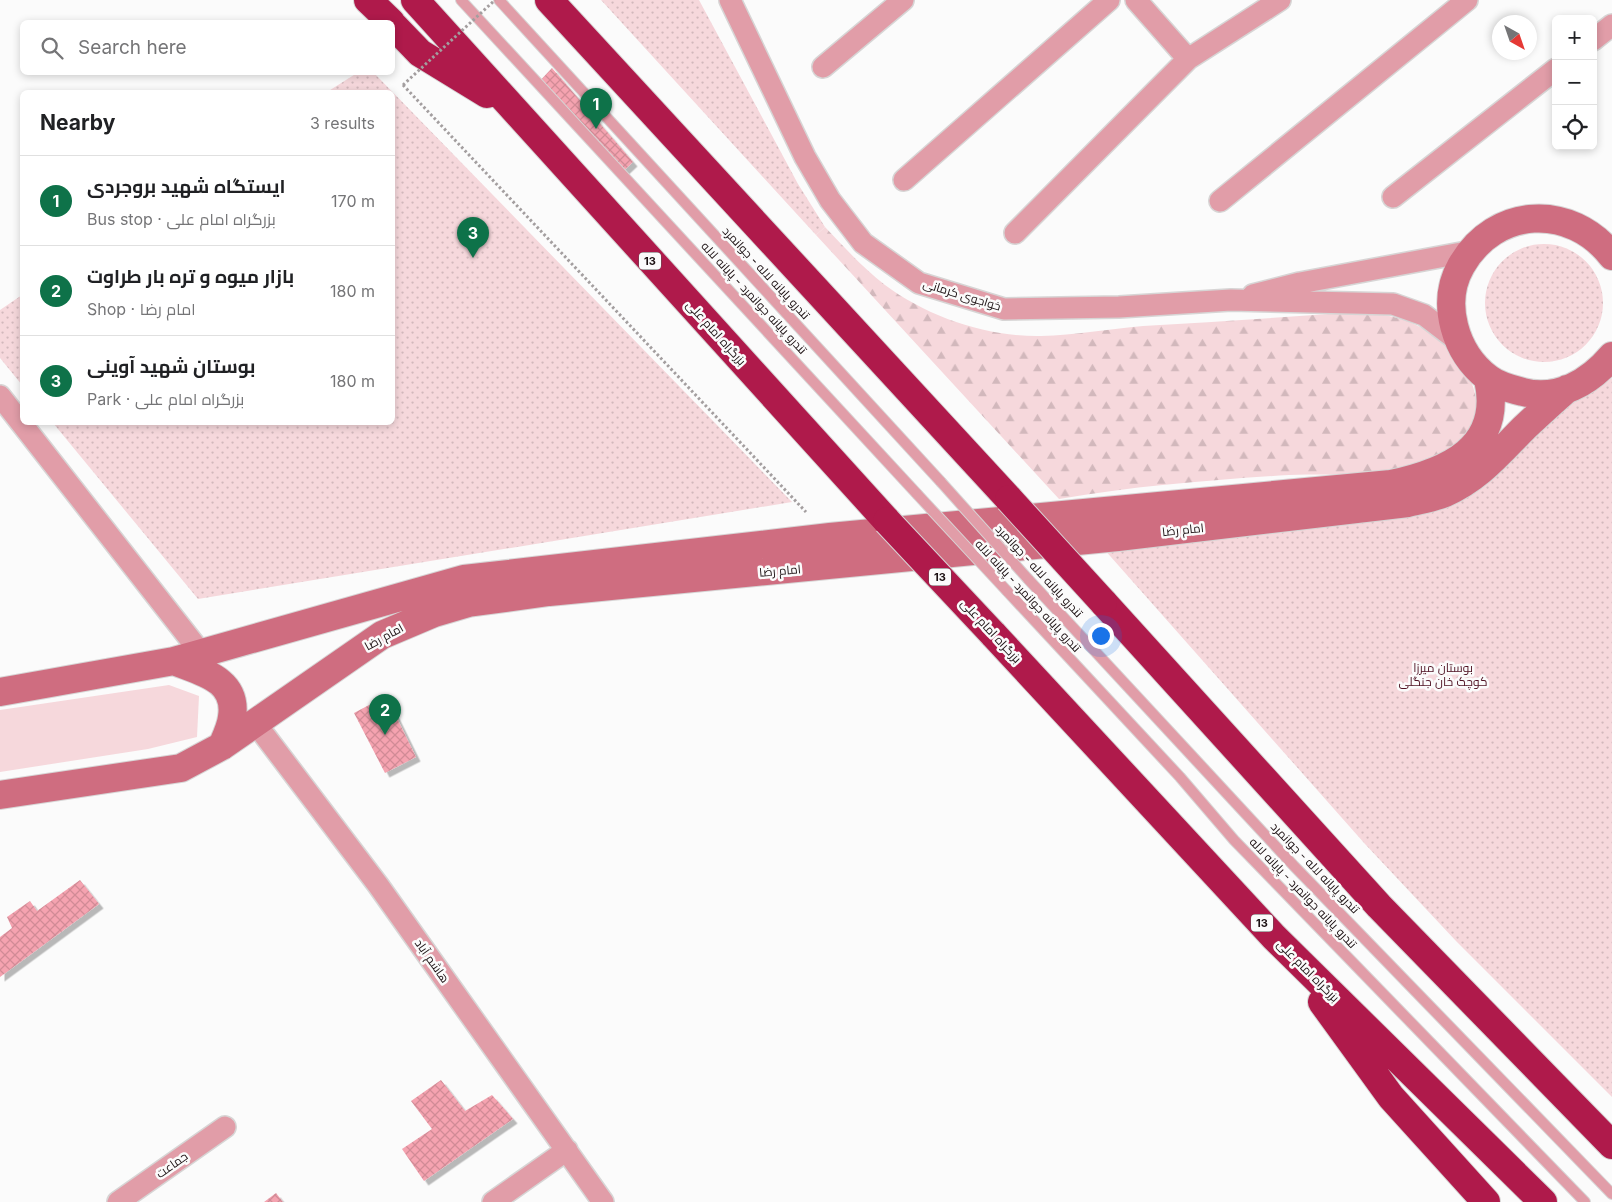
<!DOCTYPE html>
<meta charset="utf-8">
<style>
body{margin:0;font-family:Inter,Cairo,sans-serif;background:#f6f6f6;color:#202124}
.controls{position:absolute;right:15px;top:15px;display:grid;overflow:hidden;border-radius:8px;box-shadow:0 2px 8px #0003}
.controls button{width:45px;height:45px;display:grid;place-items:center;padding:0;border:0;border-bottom:1px solid #e0e0e0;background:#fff;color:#202124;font:25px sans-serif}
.compass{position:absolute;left:1492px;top:15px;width:45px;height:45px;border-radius:50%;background:#fff;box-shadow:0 2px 8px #0003;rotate:140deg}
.you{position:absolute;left:1100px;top:635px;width:18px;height:18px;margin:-12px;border:4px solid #fff;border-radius:50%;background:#1a73e8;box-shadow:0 0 0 8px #1a73e833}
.badge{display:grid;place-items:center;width:32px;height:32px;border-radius:50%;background:#0e7249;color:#fff;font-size:16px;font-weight:700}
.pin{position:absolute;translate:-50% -41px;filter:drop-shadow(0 1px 2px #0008)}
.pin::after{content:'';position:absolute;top:26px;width:18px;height:15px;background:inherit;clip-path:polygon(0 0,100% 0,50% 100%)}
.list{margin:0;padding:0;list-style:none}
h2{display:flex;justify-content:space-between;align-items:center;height:65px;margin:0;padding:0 20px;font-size:21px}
h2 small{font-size:16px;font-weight:400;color:#757577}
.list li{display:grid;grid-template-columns:32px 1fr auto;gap:15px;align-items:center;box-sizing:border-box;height:90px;padding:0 20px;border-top:1px solid #e0e0e0}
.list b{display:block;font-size:19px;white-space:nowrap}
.list p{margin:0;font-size:16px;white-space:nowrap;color:#757577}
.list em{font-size:16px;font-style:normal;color:#757577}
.icon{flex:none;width:28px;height:28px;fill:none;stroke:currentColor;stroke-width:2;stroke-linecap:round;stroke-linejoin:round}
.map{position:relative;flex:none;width:1612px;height:1202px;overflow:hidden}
.search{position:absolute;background:#fff;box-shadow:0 2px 8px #0003;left:20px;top:20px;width:375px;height:55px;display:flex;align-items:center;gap:12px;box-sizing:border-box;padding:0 18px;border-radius:8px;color:#757577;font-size:19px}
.panel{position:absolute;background:#fff;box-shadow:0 2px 8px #0003;left:20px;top:90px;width:375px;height:335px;border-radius:8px}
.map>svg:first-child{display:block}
.grass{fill:#f6d8dc}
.forest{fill:url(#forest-firs)}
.park{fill:url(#park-dots)}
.building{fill:url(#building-cross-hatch);filter:url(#shadow)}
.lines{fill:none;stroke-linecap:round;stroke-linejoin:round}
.lane-casing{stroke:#d7d5d5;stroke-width:12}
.street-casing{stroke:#d7d5d5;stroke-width:24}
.secondary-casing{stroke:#d7d5d5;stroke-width:30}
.highway-casing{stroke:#d7d5d5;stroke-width:30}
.path{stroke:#a39e9f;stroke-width:3;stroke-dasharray:2.5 2.5;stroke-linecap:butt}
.lane{stroke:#e19da8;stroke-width:10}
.street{stroke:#e19da8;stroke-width:21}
.secondary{stroke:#cf6d80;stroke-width:28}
.highway{stroke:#af1a4b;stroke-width:28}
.lane-bridge-casing{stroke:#d7d5d5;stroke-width:12;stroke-linecap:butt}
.highway-bridge-casing{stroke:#d7d5d5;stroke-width:30;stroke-linecap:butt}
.path-bridge{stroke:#a39e9f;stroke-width:3;stroke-dasharray:2.5 2.5;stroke-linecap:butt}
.lane-bridge{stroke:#e19da8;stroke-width:10}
.highway-bridge{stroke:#af1a4b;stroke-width:28}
.labels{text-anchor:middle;stroke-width:5;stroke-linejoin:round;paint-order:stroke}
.shield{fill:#fbfbfb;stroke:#5d5556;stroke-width:1}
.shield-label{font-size:11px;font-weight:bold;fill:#190e10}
.street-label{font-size:12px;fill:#190e10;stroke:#fbfbfb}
.park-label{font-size:12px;fill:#4f1223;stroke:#fbfbfb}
</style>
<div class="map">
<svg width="1612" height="1202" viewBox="0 0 1612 1202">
<defs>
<pattern id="forest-firs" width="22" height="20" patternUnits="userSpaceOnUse" patternTransform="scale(1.25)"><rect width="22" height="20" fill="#f6d8dc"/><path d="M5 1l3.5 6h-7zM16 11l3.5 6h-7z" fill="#d2b8bc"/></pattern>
<pattern id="park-dots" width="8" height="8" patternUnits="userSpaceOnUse" patternTransform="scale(1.25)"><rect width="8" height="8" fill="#f6d8dc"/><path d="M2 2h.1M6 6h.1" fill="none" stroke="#d2b8bc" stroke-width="1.8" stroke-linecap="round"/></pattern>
<pattern id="building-cross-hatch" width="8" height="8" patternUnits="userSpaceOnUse" patternTransform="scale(1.25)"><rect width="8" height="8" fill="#f5a3b0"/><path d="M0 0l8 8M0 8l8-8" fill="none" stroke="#d18b96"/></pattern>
<filter id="shadow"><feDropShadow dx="4.5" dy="4.5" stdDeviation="0" flood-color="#0004"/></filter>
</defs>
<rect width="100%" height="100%" fill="#fbfbfb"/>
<path class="grass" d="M169 685 199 696 197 737 148 749 0 772V710Z"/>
<path class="forest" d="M825 227C844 247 863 268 885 285 928 317 987 337 1041 336 1075 335 1109 329 1143 326 1215 322 1287 317 1358 312 1377 313 1397 316 1414 324 1451 341 1493 390 1470 432 1467 437 1460 441 1456 444 1449 449 1442 457 1435 460 1385 479 1339 473 1289 475 1212 480 1135 486 1059 499L816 235Z"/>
<path class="park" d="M601 0H699L798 184 825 227 816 235Z
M357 73H374L792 502 198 599 53 423 392 422V92H327Z
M1485 303a59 59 0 1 1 118 0a59 59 0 1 1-118 0Z
M22 295V385L0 358V310Z
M1612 378V1097L1456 941 1365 844 1103 548 1332 520 1566 406Z"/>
<path class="building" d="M552 68 633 162 618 176 536 85Z
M386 696 416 757 385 773 354 713Z
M80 880 99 904 0 977V937L12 928 7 917 30 901 37 911Z
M441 1080 465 1111 492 1095 513 1119 424 1181 402 1149 432 1129 411 1101Z
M276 1193 283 1202H264Z"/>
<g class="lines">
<defs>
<path id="lane" d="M461 0 917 494
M499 0 941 482
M1028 579 1294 866 1612 1194
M1007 591 1180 777 1234 840 1585 1202"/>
<path id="street" d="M730 0 805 157 830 200 863 243 919 283 1004 309 1119 307 1231 300 1393 304 1424 315 1458 341
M1136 0 1188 59
M1593 40 1612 25
M823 67 903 0
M904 180 1109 0
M1393 197 1556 69
M1220 201 1467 0
M1015 233 1188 59 1280 0
M1253 295 1300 283 1472 251
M0 396 201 653
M256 724 378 885 603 1202
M118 1202 225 1127
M493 1202 567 1150"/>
<path id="secondary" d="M1612 256C1571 203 1495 206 1461 266 1440 303 1455 353 1488 378 1498 386 1511 389 1523 392 1558 401 1590 382 1612 356
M174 661C201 672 238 679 232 717 231 727 226 737 222 746
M0 692 174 661 464 579 830 537 1391 484C1447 472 1504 448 1488 379
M0 795 181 768 222 746 382 635 434 613 468 603 549 592 1118 537 1408 503C1420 500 1433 498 1445 493 1479 478 1499 453 1524 428 1538 415 1552 402 1567 389"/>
<path id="highway" d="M368 0 391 22
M415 0 887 521
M549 0 1009 499
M392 24 420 53 487 94
M1103 602 1379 906 1612 1145
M993 634 1274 937 1543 1202
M1322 1002 1391 1097 1486 1202"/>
</defs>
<use href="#lane" class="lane-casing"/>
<use href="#street" class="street-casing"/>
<use href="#secondary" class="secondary-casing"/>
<use href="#highway" class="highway-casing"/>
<path class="path" d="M403 85 806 512"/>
<use href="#lane" class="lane"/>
<use href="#street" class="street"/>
<use href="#secondary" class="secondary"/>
<use href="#highway" class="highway"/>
<defs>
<path id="lane-bridge" d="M941 482 1028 579
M917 494 1007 591"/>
<path id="highway-bridge" d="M1009 499 1103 602
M887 521 993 634"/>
</defs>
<use href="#lane-bridge" class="lane-bridge-casing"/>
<use href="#highway-bridge" class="highway-bridge-casing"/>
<path class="path-bridge" d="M403 85 495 0"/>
<use href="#lane-bridge" class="lane-bridge"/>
<use href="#highway-bridge" class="highway-bridge"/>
</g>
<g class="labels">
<g class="shield">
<rect x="639" y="252.5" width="22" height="17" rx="4"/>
<rect x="929" y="568.5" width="22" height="17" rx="4"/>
<rect x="1251" y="914.5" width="22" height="17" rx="4"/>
</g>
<g class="shield-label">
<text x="650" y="265">13</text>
<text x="940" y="581">13</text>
<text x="1262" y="927">13</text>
</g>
<g class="street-label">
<text transform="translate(766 273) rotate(47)" y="4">تندرو پایانه لاله - جوانمرد</text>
<text transform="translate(962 295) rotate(17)" y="4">خواجوی کرمانی</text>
<text transform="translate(754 298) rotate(47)" y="4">تندرو پایانه جوانمرد - پایانه لاله</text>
<text transform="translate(716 333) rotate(48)" y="4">بزرگراه امام علی</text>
<text transform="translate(1183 530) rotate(-6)" y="4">امام رضا</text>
<text transform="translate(780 571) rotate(-5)" y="4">امام رضا</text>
<text transform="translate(1039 571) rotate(47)" y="4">تندرو پایانه لاله - جوانمرد</text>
<text transform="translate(1028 596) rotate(47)" y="4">تندرو پایانه جوانمرد - پایانه لاله</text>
<text transform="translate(991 631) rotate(47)" y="4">بزرگراه امام علی</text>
<text transform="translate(384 637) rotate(-29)" y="4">امام رضا</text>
<text transform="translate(1315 868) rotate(46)" y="4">تندرو پایانه لاله - جوانمرد</text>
<text transform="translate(1303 893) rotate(46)" y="4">تندرو پایانه جوانمرد - پایانه لاله</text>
<text transform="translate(432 961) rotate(55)" y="4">هاشم آباد</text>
<text transform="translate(1308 971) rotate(45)" y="4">بزرگراه امام علی</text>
<text transform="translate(172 1165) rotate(-35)" y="4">جماعت</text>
</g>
<g class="park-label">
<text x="1443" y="672">بوستان میرزا<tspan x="1443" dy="14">کوچک خان جنگلی</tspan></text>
</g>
</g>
</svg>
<div class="controls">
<button>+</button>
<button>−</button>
<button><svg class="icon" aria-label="locate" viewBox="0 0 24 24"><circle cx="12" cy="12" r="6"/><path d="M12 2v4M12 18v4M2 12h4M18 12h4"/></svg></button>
</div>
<svg class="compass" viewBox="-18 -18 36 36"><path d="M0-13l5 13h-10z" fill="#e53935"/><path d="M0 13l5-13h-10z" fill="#757577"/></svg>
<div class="you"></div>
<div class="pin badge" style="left:596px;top:129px">1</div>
<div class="pin badge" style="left:385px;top:735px">2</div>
<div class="pin badge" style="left:473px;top:258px">3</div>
<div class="search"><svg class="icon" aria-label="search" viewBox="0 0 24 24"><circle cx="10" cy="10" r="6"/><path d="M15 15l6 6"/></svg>Search here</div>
<section class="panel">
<h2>Nearby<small>3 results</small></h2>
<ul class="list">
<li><span class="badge">1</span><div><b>ایستگاه شهید بروجردی</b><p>Bus stop · بزرگراه امام علی</p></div><em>170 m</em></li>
<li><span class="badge">2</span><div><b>بازار میوه و تره‌ بار طراوت</b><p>Shop · امام رضا</p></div><em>180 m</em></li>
<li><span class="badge">3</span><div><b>بوستان شهید آوینی</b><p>Park · بزرگراه امام علی</p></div><em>180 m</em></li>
</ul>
</section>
</div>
